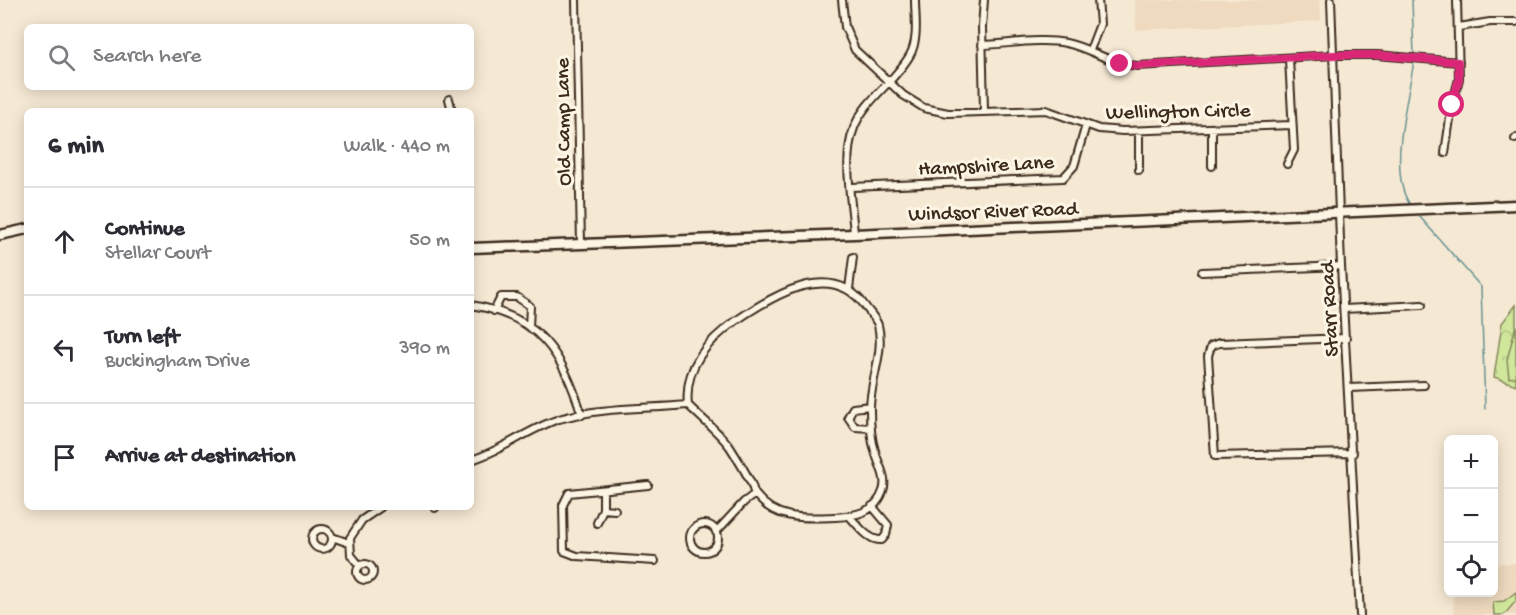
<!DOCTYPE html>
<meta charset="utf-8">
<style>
body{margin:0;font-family:"Gochi Hand",sans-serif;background:#f2f2f3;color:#2b2b33}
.controls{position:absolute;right:18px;bottom:18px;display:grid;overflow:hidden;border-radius:9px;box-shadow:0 3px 15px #0003}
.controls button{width:54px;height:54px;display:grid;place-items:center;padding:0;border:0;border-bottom:2px solid #e1e1e2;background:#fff;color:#2b2b33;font:30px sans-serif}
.stop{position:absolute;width:18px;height:18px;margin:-14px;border:4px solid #db2777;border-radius:50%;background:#fff}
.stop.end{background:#db2777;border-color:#fff;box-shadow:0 2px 6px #0008}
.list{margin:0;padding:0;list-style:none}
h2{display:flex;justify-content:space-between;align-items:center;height:78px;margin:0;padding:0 24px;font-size:26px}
h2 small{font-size:20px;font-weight:400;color:#7c7c81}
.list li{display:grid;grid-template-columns:39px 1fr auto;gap:18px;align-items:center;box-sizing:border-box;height:108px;padding:0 24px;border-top:2px solid #e1e1e2}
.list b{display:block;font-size:22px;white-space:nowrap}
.list p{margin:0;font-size:20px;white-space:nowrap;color:#7c7c81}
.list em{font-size:20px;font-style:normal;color:#7c7c81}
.icon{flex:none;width:33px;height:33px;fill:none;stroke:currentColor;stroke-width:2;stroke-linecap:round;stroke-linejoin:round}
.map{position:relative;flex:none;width:1516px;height:615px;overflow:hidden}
.search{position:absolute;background:#fff;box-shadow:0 3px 15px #0003;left:24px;top:24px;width:450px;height:66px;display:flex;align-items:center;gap:15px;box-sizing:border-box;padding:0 21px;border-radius:9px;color:#7c7c81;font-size:22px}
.panel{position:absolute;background:#fff;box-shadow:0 3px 15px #0003;left:24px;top:108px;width:450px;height:402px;border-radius:9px}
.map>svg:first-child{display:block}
.built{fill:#efdabf}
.park{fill:url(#park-crowns);stroke:#85885c;stroke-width:1.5}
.garden{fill:#cfe69b;stroke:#85885c;stroke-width:1.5}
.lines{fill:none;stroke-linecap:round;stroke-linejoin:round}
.stream{stroke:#679190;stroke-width:1.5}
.minor-casing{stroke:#3b2a1e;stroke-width:10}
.secondary-casing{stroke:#3b2a1e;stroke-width:13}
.minor{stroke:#fcf5e5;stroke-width:6}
.secondary{stroke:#fcf5e5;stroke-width:8}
.route{stroke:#db2777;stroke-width:8}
.labels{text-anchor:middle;stroke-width:6;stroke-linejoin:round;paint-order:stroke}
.street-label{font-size:21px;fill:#3b2a1e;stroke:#fcf5e5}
</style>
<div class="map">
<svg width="1516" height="615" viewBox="0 0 1516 615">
<defs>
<pattern id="park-crowns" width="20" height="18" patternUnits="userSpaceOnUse" patternTransform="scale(1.5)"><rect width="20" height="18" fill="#cfe69b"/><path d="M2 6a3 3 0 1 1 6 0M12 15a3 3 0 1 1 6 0" fill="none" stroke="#b3c585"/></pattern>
</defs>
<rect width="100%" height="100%" fill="#f6e9d4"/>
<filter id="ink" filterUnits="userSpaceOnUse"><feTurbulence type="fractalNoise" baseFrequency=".0167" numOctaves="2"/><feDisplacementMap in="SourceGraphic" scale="12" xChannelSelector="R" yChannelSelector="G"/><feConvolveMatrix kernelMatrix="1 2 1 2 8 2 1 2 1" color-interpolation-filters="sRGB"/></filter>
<g filter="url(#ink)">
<path class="built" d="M1135 0H1320L1321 21 1136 30Z
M1516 563V615H1454L1453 593 1494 592V564Z"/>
<path class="park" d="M1516 305V385L1494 377 1502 323Z"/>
<path class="garden" d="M1516 325V377L1509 378 1507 360Z
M1516 592V601L1504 615H1494L1493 602 1504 601Z"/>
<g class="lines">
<path class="stream" d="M1412 0 1414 56
M1412 207C1386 177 1408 99 1414 61
M1420 217 1481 287 1485 409"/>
<defs>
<path id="minor" d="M576 0 581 244
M842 0 845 27 855 50 903 95 924 108 948 113 1046 110 1099 129 1123 131 1292 125
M984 0 982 27 984 110
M1331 0 1341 266 1360 615
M1459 27 1490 22H1516
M982 45C1009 44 1040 38 1066 43 1094 49 1106 63 1137 66L1334 55H1377L1459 62
M1090 50 1100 24 1098 0
M449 99 452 111
M1212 128V166
M1515 139 1516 138
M1445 153 1452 105 1459 79 1457 0
M1287 164 1294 150 1289 59
M1139 170V131
M852 187 1063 178 1074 166 1086 125
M854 234C852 202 842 159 854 128 865 99 895 82 910 55 919 39 915 17 915 0
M1202 272 1341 266
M849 289 853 257
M471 305C540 316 562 353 582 415
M1344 309 1422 305
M494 311 501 297H517L530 306 529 327
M1346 338 1219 343 1211 346 1208 356 1215 456 1353 453
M1349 388 1424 385
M870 406 853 408 848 417 855 427 871 428
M471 460C502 451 528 429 559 419 600 407 646 409 688 405 684 367 707 341 737 320 772 296 832 259 865 306 869 312 876 319 878 325 885 354 869 382 870 411 870 424 871 438 875 451 878 464 888 478 883 491 876 513 854 516 835 517 805 518 776 521 756 495 753 492 753 487 751 483 745 471 737 458 730 447 719 432 702 419 688 405
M648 485 569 493 563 505 564 551 577 556 655 561
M603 491V509L615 510
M435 508V507
M849 516C858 525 868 541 882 540L886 535 888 525 872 506
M597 523 603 509
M690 538a14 14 0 1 1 28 0a14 14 0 1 1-28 0Z
M312 539a10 10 0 1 1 20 0a10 10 0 1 1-20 0Z
M716 532 744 502 755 494
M332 537 349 543
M357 572a8 8 0 1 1 16 0a8 8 0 1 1-16 0Z
M360 566 351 555 350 538 362 520 381 507"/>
<path id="secondary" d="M0 235 27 229
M471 248 854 234 1516 205"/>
</defs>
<use href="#minor" class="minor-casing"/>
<use href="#secondary" class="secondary-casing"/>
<use href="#minor" class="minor"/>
<use href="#secondary" class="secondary"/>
</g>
</g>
<g class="lines" filter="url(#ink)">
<path class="route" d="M1120 64 1137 66 1334 55H1377L1458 62 1459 79 1452 105"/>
</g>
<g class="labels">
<g class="street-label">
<text transform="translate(1178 110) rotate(-1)" y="7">Wellington Circle</text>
<text transform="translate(562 122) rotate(-91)" y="7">Old Camp Lane</text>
<text transform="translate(986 164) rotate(-3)" y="7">Hampshire Lane</text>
<text transform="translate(993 210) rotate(-2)" y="7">Windsor River Road</text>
<text transform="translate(1328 309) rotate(-93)" y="7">Starr Road</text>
</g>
</g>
</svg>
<div class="controls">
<button>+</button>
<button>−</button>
<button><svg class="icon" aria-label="locate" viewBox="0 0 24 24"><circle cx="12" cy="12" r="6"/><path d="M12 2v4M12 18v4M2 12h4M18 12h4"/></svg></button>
</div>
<div class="stop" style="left:1452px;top:105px"></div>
<div class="stop end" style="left:1120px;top:64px"></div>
<div class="search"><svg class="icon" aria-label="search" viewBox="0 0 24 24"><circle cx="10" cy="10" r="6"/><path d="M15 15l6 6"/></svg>Search here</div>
<section class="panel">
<h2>6 min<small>Walk · 440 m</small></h2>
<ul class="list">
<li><svg class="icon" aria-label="ahead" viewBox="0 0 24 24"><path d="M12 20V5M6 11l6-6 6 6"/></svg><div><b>Continue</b><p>Stellar Court</p></div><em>50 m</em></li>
<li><svg class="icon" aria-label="left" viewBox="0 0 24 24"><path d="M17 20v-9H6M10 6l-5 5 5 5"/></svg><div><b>Turn left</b><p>Buckingham Drive</p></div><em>390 m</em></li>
<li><svg class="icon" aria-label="arrive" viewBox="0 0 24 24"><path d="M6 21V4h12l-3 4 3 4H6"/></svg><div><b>Arrive at destination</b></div></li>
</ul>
</section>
</div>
